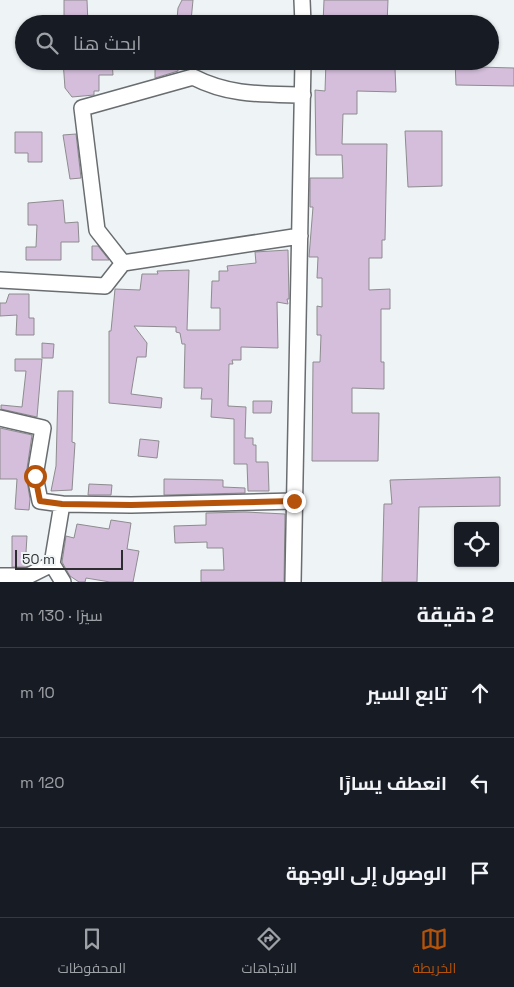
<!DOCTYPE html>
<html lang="ar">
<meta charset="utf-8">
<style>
body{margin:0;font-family:"Space Grotesk",Cairo,sans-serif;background:#242831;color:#f1f3f6;direction:rtl}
.controls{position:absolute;right:15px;bottom:15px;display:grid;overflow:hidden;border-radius:5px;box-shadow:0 1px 4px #0004}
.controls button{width:45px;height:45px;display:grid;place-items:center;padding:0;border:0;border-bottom:1px solid #363941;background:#171b24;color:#f1f3f6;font:25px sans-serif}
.scale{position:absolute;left:15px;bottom:12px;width:108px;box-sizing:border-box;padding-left:5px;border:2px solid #2b2d2e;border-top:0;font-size:14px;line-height:18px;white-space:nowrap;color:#2b2d2e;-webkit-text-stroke:4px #eef3f6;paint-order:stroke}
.stop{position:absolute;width:15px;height:15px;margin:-11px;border:4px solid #b45309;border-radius:50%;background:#fff}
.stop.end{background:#b45309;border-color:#fff;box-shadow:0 1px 5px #0008}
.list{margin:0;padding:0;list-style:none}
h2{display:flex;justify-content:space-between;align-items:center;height:65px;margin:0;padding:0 20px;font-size:21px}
h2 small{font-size:16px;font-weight:400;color:#9ea1a6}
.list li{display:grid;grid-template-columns:32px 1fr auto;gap:15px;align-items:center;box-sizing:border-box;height:90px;padding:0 20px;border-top:1px solid #363941}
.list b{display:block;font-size:19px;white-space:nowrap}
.list em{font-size:16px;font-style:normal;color:#9ea1a6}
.icon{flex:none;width:28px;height:28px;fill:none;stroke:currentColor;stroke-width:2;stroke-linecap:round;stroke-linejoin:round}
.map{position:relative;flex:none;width:514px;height:582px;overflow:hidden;direction:ltr}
.search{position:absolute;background:#171b24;box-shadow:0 1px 4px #0004;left:15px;right:15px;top:15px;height:55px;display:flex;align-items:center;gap:12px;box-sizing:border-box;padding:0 18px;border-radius:28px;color:#9ea1a6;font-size:19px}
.sheet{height:335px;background:#171b24}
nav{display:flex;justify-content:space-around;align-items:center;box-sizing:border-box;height:70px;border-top:1px solid #363941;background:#171b24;font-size:14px;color:#9ea1a6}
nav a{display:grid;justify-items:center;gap:2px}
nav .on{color:#b45309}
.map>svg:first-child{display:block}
.building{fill:#d4bedb;stroke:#8e8c8f}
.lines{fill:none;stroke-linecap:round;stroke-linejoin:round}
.street-casing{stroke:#696d70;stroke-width:18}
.street{stroke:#fff;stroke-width:15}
.route{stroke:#b45309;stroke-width:6}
</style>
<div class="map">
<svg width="514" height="582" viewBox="0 0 514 582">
<rect width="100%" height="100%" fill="#eef3f6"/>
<path class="building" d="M64 0H87L88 24H64Z
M182 0H193L191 21 177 19 178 8Z
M324 0H388L387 24H323Z
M63 61H112L113 75H99V91H94V95L72 97 65 88Z
M155 61H178V71L155 78Z
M326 61H383V69H395L396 92 357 91V114H343L342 144H387L385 240H382V258H369V290L390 289V309H381V362H384V389L352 388V413H379L378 461H312L313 362H320L321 335H317V306L322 307V278H317L318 257H309L313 207H310V178H343L342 155H316L315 90 325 91Z
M455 61H477V67L514 68V86L456 85Z
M405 131H442V186L408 187Z
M15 132H42V162H28V153H15Z
M76 134 81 178 70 179 63 135Z
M63 200 65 223 78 222 79 242H61V260H26V247H36L37 225H28V203Z
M92 246H98L109 260H92Z
M288 250 289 299H287L288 304 277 302 278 348 241 347V360H232L233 364H229L228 406 246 407 245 438H253V445H256V462H268L269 491H248L247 464H234V419L211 417 212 399H201L202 388H184L185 344H182L180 333 176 332V327L134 326 147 343 146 357H137L131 394 162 398 161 408 109 403V331H111L115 289 140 290 142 274H158L157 271 189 270 187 330H220V308H211L212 281H219V271H228L227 266 256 263 255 252Z
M9 294H29V318H34V335H16L17 315 0 316V303H6Z
M42 343 54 344 53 358H42Z
M15 359H42L37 417 1 409V405L22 407 26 371H15Z
M58 391H73L72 442 75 443 72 490 51 491 56 466Z
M253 401H272L271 413H253Z
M0 428 32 435 26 475 30 499 29 510 15 509 17 479H0Z
M140 439 159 441 157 458 138 456Z
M500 477V506L419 507 417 582H382L384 504H392L390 480Z
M164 479 223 480V487L245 488V493L164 495Z
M89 484 112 485 111 495H88Z
M245 512 285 514 284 582H201V570H224L223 548H207V542L175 543 174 526 206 525V513Z
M111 520 131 523 127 549 139 551 133 582H110L86 578 85 582H79L70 576 62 562 66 536 74 538 77 524 109 529Z
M12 536H27L26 552 28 553V566L26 567H12Z"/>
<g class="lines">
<defs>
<path id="street" d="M302 0 303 24
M123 263 97 230 82 108 193 77C230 96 263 94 303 95
M0 280 105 286 123 263 300 236
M0 418 43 428 35 476 40 501 62 504 131 505 294 501
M62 504 52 564 63 582
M0 576H28L52 564
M293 582 303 61"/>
</defs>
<use href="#street" class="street-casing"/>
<use href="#street" class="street"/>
</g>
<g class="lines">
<path class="route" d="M35 476 40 501 62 504 131 505 294 501"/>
</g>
</svg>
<div class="controls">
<button><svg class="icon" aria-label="locate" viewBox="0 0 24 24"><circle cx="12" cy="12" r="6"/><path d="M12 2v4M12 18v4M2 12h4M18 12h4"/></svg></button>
</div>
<div class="scale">50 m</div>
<div class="stop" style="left:35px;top:476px"></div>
<div class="stop end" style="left:294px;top:501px"></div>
<div class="search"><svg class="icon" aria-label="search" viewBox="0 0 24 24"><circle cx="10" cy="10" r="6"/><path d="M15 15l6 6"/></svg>ابحث هنا</div>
</div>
<section class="sheet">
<h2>2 دقيقة<small>سيرًا · 130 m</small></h2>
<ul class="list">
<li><svg class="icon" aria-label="ahead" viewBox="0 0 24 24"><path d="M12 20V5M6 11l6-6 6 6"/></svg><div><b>تابع السير</b></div><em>10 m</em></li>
<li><svg class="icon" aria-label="left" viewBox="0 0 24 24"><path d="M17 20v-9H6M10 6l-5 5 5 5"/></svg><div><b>انعطف يسارًا</b></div><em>120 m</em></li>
<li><svg class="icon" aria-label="arrive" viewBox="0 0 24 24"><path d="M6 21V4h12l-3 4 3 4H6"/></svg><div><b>الوصول إلى الوجهة</b></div></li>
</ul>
</section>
<nav>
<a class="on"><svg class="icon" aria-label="map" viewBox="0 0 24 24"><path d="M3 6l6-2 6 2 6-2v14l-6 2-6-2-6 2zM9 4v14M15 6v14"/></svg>الخريطة</a>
<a><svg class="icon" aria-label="directions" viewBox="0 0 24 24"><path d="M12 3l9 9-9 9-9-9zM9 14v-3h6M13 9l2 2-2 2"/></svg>الاتجاهات</a>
<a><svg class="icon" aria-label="saved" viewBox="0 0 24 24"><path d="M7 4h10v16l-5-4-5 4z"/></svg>المحفوظات</a>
</nav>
